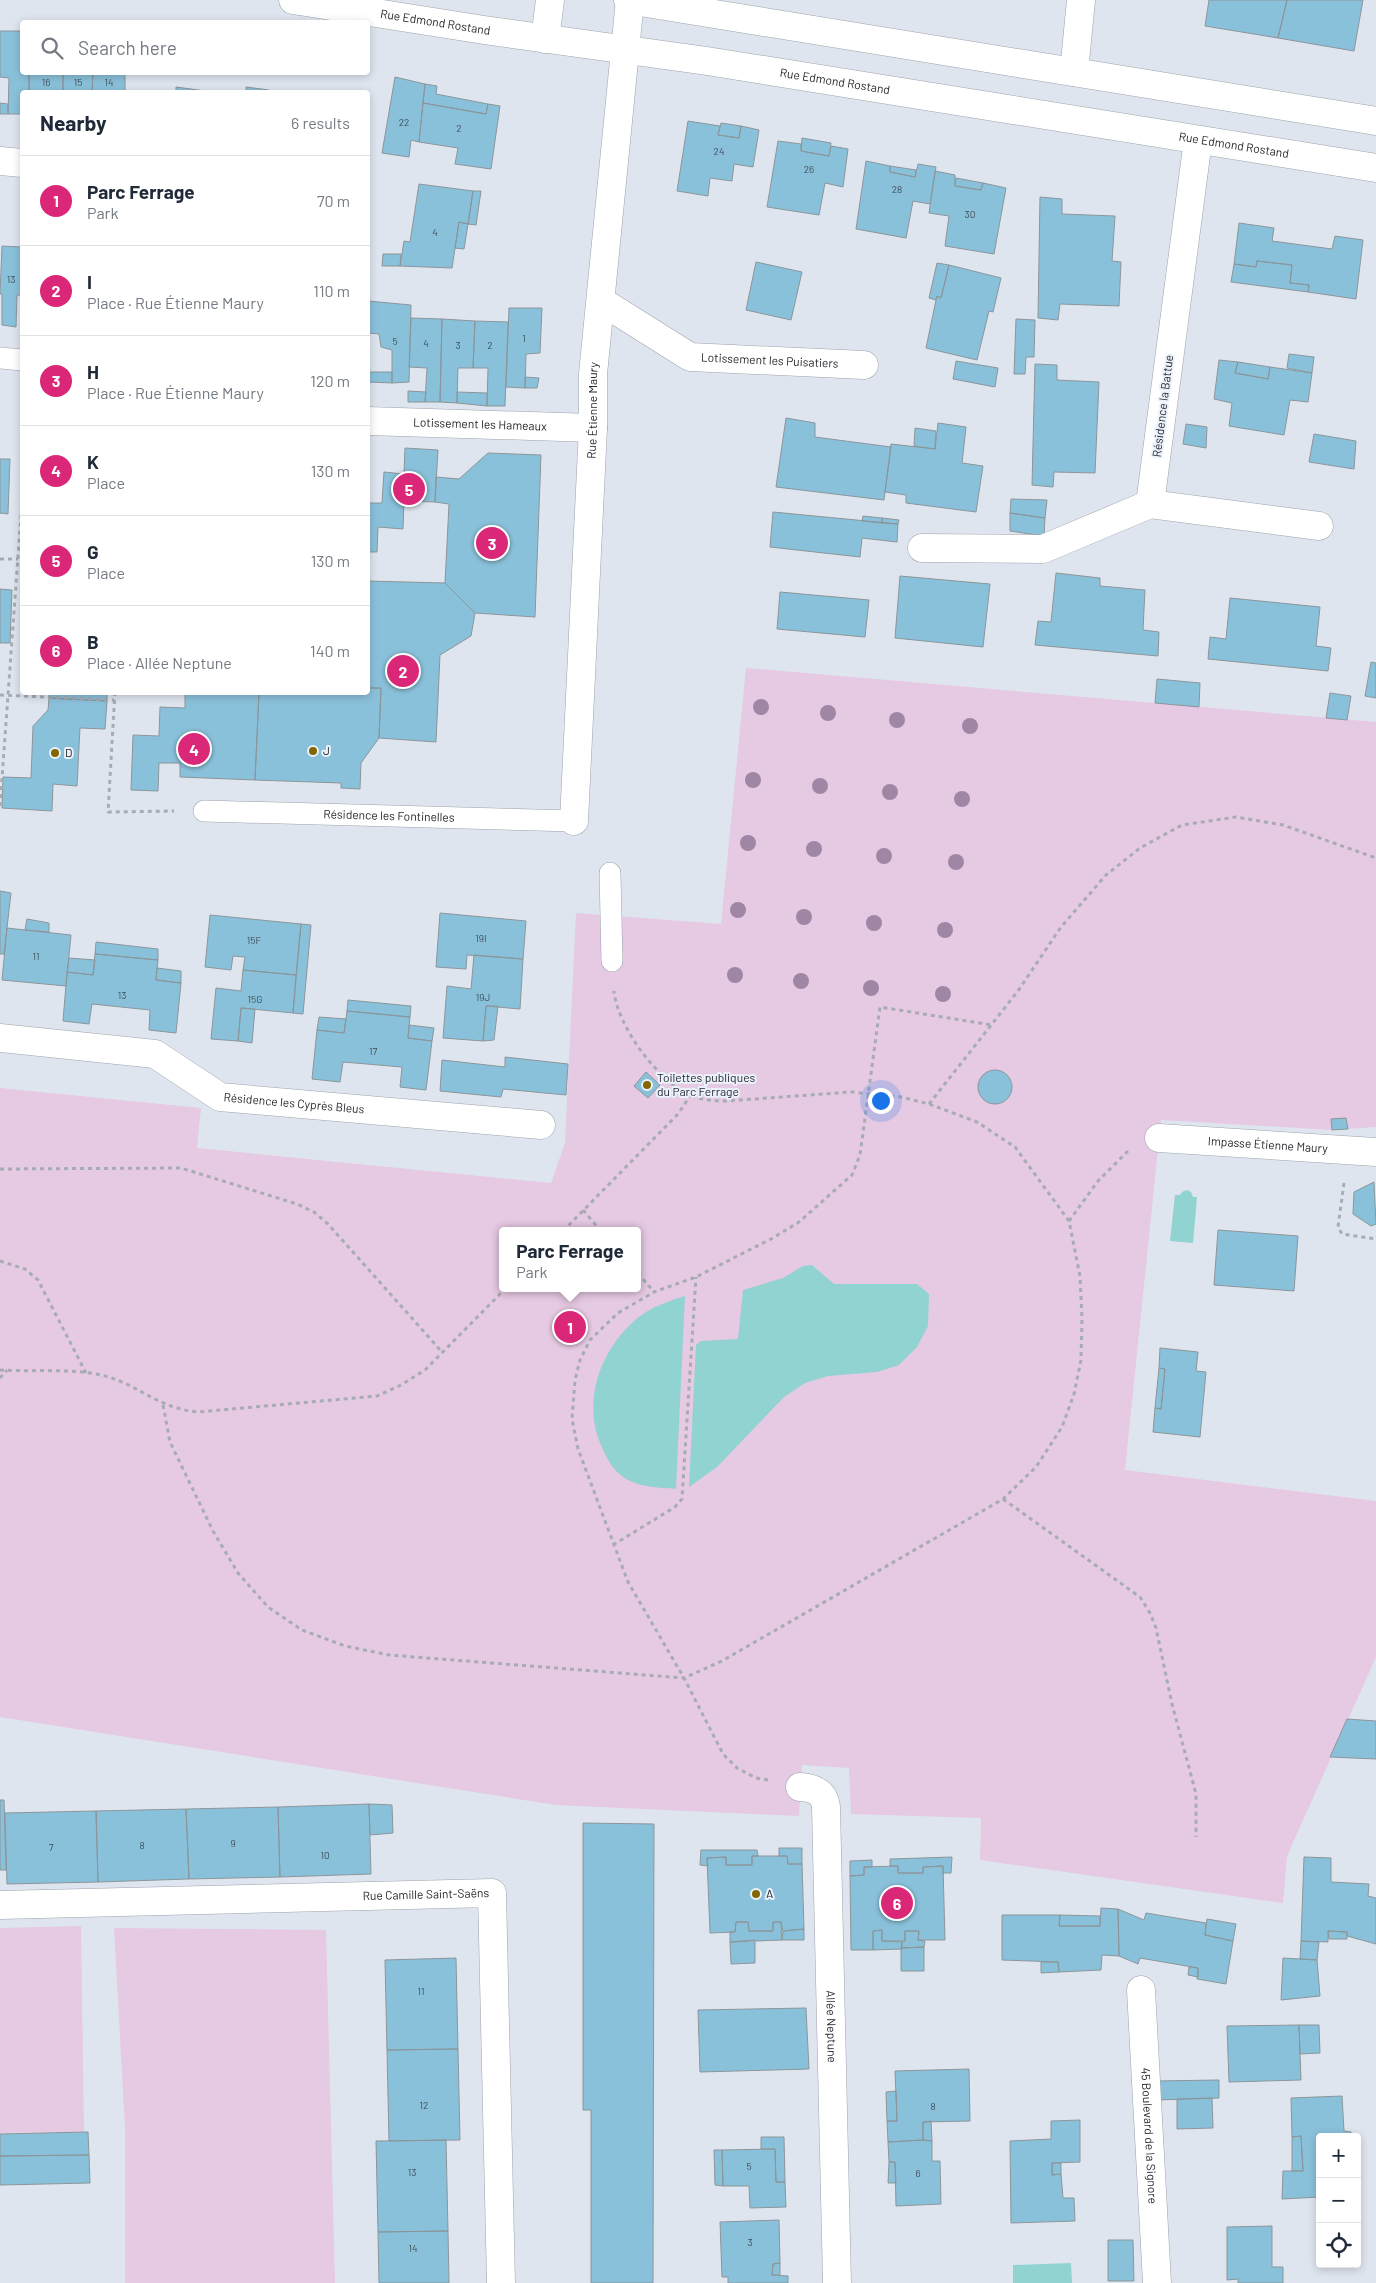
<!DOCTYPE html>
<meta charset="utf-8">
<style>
body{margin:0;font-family:Barlow,sans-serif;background:#f2f2f3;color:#1f2937}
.controls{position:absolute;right:15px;bottom:15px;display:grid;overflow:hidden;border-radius:5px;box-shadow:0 2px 8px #0003}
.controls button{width:45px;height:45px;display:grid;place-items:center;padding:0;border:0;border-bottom:1px solid #e0e1e3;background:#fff;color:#1f2937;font:25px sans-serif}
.you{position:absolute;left:880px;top:1100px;width:18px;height:18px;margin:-12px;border:4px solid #fff;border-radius:50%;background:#1a73e8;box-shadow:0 0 0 8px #1a73e833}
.badge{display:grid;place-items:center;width:32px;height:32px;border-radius:50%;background:#db2777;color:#fff;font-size:16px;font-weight:700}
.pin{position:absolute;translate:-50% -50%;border:2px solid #fff;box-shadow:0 1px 5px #0006}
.popup{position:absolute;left:499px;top:1227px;width:142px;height:65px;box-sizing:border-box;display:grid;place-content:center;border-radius:5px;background:#fff;filter:drop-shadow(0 1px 4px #0005);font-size:16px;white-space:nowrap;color:#747a83}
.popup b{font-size:19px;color:#1f2937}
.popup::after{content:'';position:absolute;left:50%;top:100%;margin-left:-10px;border:10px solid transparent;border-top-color:#fff}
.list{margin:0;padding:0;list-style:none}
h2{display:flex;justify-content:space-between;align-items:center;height:65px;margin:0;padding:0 20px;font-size:21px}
h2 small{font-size:16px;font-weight:400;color:#747a83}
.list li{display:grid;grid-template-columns:32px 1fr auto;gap:15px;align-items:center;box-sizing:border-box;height:90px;padding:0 20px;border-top:1px solid #e0e1e3}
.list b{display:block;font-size:19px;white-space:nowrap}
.list p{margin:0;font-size:16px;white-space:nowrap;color:#747a83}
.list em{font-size:16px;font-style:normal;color:#747a83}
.icon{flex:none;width:28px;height:28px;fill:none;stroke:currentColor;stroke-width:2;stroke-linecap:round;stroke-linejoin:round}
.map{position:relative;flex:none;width:1376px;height:2283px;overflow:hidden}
.search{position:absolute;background:#fff;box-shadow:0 2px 8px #0003;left:20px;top:20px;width:350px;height:55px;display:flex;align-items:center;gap:12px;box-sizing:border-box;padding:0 18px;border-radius:5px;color:#747a83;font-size:19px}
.panel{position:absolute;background:#fff;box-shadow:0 2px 8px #0003;left:20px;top:90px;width:350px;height:605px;border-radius:5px}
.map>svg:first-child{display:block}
.green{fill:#e6c9e3;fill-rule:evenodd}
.water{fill:#90d3d0}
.building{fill:#8ac1da;stroke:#8b969b}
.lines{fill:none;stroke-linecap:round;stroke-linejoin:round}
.lane-casing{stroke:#9da3ac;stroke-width:22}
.street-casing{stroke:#9da3ac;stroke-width:29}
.path{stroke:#a7acb4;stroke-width:3;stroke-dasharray:4 4;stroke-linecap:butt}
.lane{stroke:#fff;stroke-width:21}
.street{stroke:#fff;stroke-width:28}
.tree{fill:#a086a5}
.poi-dot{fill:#846700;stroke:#ecf2fc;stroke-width:2}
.labels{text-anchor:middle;stroke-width:4;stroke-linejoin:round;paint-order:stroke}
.number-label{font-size:10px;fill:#3f4e58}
.street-label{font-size:12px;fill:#26282c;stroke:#ecf2fc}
.poi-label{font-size:12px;fill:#26282c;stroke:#ecf2fc;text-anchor:start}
</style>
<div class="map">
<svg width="1376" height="2283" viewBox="0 0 1376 2283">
<rect width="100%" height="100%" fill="#dfe5ef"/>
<path class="green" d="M746 668 1376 722V1127L1332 1130 1161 1120 1125 1470 1376 1501V1657L1287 1856 1283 1903 980 1860 981 1818 851 1814 849 1768 802 1765 799 1816 556 1805 0 1717V1088L201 1108 197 1148 551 1183 565 1143 576 913 721 924ZM502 1231H638V1288H502Z
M81 1926 84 2132 0 2133V1928Z
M114 1928 326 1930 335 2283H125V2128Z"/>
<path class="water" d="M1187 1190 1191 1192 1193 1197H1197L1193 1243 1170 1241 1175 1195H1180L1182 1192Z
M812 1265 834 1284H917L929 1294 928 1326 917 1347 899 1365 877 1372 828 1376 805 1383 784 1397 717 1467 689 1487 696 1345 701 1341 738 1339 743 1290 783 1278 803 1266Z
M685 1296 676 1489C659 1487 643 1488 628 1480 614 1473 607 1459 601 1445 580 1398 604 1340 646 1312 658 1305 671 1300 685 1296Z
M1071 2263 1072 2283H1013V2265Z"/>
<path class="building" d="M1209 0H1287L1278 38 1205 26Z
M1287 0H1363L1354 51 1278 38Z
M0 31H22V72H29V92H22V114H8L9 78 0 77Z
M29 72H63V92H29Z
M63 72H93L92 92H63Z
M93 72H125V92H92Z
M395 77 425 84 419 142 411 140 409 157 382 153Z
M425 84 437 86 436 94 488 104 486 114 423 103Z
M176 87 213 92H176Z
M246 87 269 90 268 92H246Z
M0 103 8 104V114H0Z
M423 103 486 114 488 104 500 106 491 169 455 164 458 148 419 142Z
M688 121 720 126 718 135 739 138 741 126 759 130 753 167 734 164 732 181 710 178 708 196 677 191Z
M721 123 741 126 739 138 718 135Z
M802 138 831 143 829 156 801 151Z
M778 141 801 144V151L829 156 831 146 848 149 843 187 825 183 819 215 767 207Z
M866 161 890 166V172L915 177 918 164 936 167 930 204 913 201 906 238 856 229Z
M890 166 916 170 915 177 890 172Z
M935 171 955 175V186L981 190 983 183 1006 188 994 254 945 246 949 216 929 213Z
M956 178 983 183 981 190 955 186Z
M419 184 473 191 468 224 459 222 452 268 400 266 404 241 410 242Z
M473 191H481L476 225 468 224Z
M1040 197 1062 199V214L1115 216 1112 261 1121 262 1119 306 1060 304 1058 320 1038 318Z
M459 222 468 224 464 249 455 248Z
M1239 223 1274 228 1272 241 1332 249 1335 236 1363 240 1356 299 1308 292 1309 285 1290 283 1292 265 1257 261 1256 267 1234 264Z
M2 246 22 247V295H17L16 327 2 325V294H0Z
M383 254H401L400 266H382Z
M1257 261 1292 265 1290 283 1309 285 1308 292 1231 282 1234 264 1256 267Z
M756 262 802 272 791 320 746 310Z
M937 263 949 265 941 298 937 296 936 300 929 298Z
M949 265 1001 278 993 312 989 311 977 360 926 348 936 300 937 296 941 298Z
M368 301 411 305 409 382 392 383V350L381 347 379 334 368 333Z
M509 308H542L540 353 526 354 525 388 506 387Z
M411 318 442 319 440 402H425L427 368 409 367Z
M442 319 475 321 473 368H458L457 403 440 402Z
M1016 319 1035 320 1034 357H1026L1025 374H1014Z
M475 321 508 322 505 406H487L488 368H473Z
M1289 354 1314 357 1312 373 1287 368Z
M1219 360 1238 362 1235 373 1268 379 1270 367 1312 373 1308 402 1290 400 1284 435 1229 426 1232 403 1214 399Z
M956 361 998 368 995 387 953 379Z
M1238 362 1270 367 1268 379 1235 373Z
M1035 364 1057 365V380L1099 382 1095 473 1054 472 1053 487 1032 485Z
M368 372H392V383L368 382Z
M525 377 539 378 537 388H525Z
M408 391 426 392 425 402H408Z
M457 392 487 393V406L457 403Z
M786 418 815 423V437L891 447 884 500 776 487Z
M938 423 966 427 962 463 983 466 976 512 906 503V495L885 492 891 444 935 449Z
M1186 424 1207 427 1206 448 1183 444Z
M915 428 936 431 935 449 914 446Z
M1314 434 1356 441 1354 469 1309 462Z
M405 448 438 450 435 502 404 501 403 529 378 527 377 552H368V503H382L384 472 404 474Z
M488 453 541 455 535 617 475 613 445 583 449 504 435 502 436 477 459 479Z
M0 459H10L8 514 0 513Z
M1011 499 1047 500 1045 518 1010 513Z
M773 512 898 524 897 542 862 538 860 557 770 547Z
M1010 513 1045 518 1044 536 1010 531Z
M863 516 882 518V523L862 521Z
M882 518 899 520 898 524 882 523Z
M1056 573 1100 578V586L1145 590 1143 630 1159 632 1158 656 1035 645 1038 621 1051 622Z
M900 576 990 584 983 647 895 638Z
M368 581 445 583 475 613 471 636 440 655 436 742 379 738 381 688H368Z
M0 589 12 590 10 643H0Z
M780 592 869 600 865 637 777 629Z
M1230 598 1320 607 1316 646 1331 648 1328 671 1208 659 1210 637 1226 639Z
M1371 662 1376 663V698L1365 696Z
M1157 679 1200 683 1199 707 1155 703Z
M368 688H381L379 738 361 763 360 789 341 788V783L255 780 259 692H368Z
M49 692H107V701L49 698Z
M185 692H259L255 780 180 777V763H159L158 791 131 790 133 735 159 736 160 707 185 708Z
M1330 693 1351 696 1347 720 1326 718Z
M49 698 107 701 105 729 80 728 77 786 53 784 52 811 2 808 3 777 31 778 33 726 48 710Z
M0 891 11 893 4 954H0Z
M440 913 526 921 523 959 467 955 466 969 436 967Z
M210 915 301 924 296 975 243 970 245 957 233 956 231 970 205 967Z
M27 919 49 923V932L25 930Z
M301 924 311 925 303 1014 293 1013Z
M7 928 71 935 66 986 2 980Z
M96 942 158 949V960L95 954Z
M95 954 158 960 156 980 181 983 176 1033 149 1030 150 1010 92 1004 89 1024 63 1021 67 972 93 975Z
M474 955 523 959 520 1009 486 1006 483 1041 443 1038 447 986 471 989Z
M69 958 95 960 93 975 67 972Z
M157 968 181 971V983L156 980Z
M243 970 296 975 293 1013 241 1008 238 1041 211 1039 216 988 241 991Z
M348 1000 411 1006 410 1017 347 1011Z
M486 1006H498L494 1040 483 1041Z
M241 1008 255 1009 252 1043 238 1041Z
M347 1011 410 1017 408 1038 432 1041 426 1090 400 1087 402 1067 343 1062 340 1082 312 1079 317 1030 344 1033Z
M319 1017 346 1019 344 1033 317 1030Z
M409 1025 434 1028 432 1041 408 1038Z
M505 1057 568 1064 566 1095 503 1089 501 1097 440 1091 442 1060 505 1067Z
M978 1087a17 17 0 1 1 34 0a17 17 0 1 1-34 0Z
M646 1072 660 1085 648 1098 634 1086Z
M1346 1118 1348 1129 1332 1130 1331 1119Z
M1374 1182 1376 1224 1371 1226 1353 1214 1354 1192Z
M1218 1230 1298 1236 1294 1291 1214 1285Z
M1160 1348 1198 1352 1196 1371 1206 1372 1200 1437 1153 1432 1155 1408 1161 1409 1165 1369 1159 1368Z
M1159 1368 1165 1369 1161 1409 1155 1408Z
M1347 1719 1376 1721V1759L1330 1757Z
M0 1800H4L6 1870H0Z
M369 1804 371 1874 280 1877 278 1807Z
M369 1804 392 1805 393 1833 370 1835Z
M278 1807 280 1877 189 1879 186 1809Z
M186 1809 189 1879 98 1882 96 1811Z
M96 1811 98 1882 7 1884 5 1813Z
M583 1823 654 1824 653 2283H591V2110H583Z
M779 1848H802V1864H788L787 1856H779Z
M701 1850H757L758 1856H752V1865H726V1857L707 1858 708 1866 700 1865Z
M752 1856H787L788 1864H802L804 1929 783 1931 781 1922H773V1931H749L748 1922H736L735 1932 710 1933 707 1858 726 1857V1865H752Z
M952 1857 951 1873H943V1866L923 1867V1873H898V1866H890V1859Z
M1304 1857 1331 1858V1882L1369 1884 1368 1896 1376 1898V1944L1347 1936V1932L1328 1931V1942L1301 1941Z
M872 1860V1867H864V1875L850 1876V1861Z
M898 1866V1873H923V1867L943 1866 945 1940H918L919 1931H905V1941H882V1930L873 1931V1950H851L850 1876 864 1875V1867Z
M1101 1908 1118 1909 1119 1956 1102 1955 1101 1970 1059 1972 1058 1962 1002 1960V1915H1060L1059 1926H1100Z
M1118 1909 1144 1920 1146 1913 1206 1923 1205 1935 1233 1941 1226 1984 1197 1979 1198 1968 1140 1958 1138 1964 1119 1956Z
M1060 1915 1100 1916V1926H1059Z
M1207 1919 1236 1924 1233 1941 1205 1935Z
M736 1922H748L749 1931H773V1922H781L782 1940 730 1942V1932H735Z
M804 1929V1940H782L783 1931Z
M882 1930V1941L902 1942V1949L873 1950V1931Z
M905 1931H919L918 1940 925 1941 924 1947 901 1948 902 1942 905 1941Z
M1328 1931 1347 1932V1939H1329Z
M755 1940V1963L731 1964 730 1942Z
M1301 1941 1319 1942 1317 1960 1300 1959Z
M924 1947V1971H901V1948Z
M456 1958 458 2049 387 2050 385 1960Z
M1283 1958 1317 1960 1320 1996 1281 2000Z
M1041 1962H1058L1059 1972 1041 1973Z
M1189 1967 1198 1968V1977L1188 1975Z
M806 2008 809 2069 700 2072 698 2010Z
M1299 2025H1319L1320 2053 1300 2054Z
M1299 2025 1301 2080 1229 2082 1227 2026Z
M458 2049 460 2140 389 2141 387 2050Z
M969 2069 970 2121 923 2122V2140L888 2142 887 2121H897L895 2071Z
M1219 2080V2098L1156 2100 1155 2081Z
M896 2091 897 2121H887L886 2092Z
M1342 2096 1344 2131 1351 2132 1352 2137H1320V2197L1282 2199 1283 2171H1303L1301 2136 1292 2137 1291 2098Z
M1212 2098 1213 2128 1177 2129V2099Z
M1080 2120V2162L1052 2163V2175L1061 2174 1063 2198H1074L1075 2221 1011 2223 1010 2141 1051 2139V2121Z
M931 2121 932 2141 923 2140V2122Z
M88 2132 89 2155 0 2156V2134Z
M1301 2136 1303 2171H1292V2137Z
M761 2137H784L785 2182H776L775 2149H761Z
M446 2140 448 2231 378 2232 376 2141Z
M923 2140 932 2141V2161H940L941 2204 896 2206 895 2162H889L888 2142Z
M775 2149 776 2182H785L786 2207 750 2208 749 2186H723L722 2150Z
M714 2150H722L723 2186 715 2185Z
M89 2155 90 2183 0 2185V2156Z
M889 2162H895L896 2183H888Z
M1052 2163H1061V2174L1052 2175Z
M779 2220 780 2263 773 2264 772 2275 788 2276V2283H728V2277H722L720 2222Z
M1272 2226V2267H1283V2283H1238V2279L1227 2280V2227Z
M448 2231 449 2283H379L378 2232Z
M1108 2240H1133L1134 2281H1108Z
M780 2263V2275H772L773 2264Z"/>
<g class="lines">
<defs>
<g id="lane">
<path d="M0 358 22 360"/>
<path id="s1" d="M204 811 574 821"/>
<path d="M610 873 612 961"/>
</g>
<g id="street">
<path id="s2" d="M293 0 484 30 707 61 1376 168"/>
<path d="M628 0 1376 121"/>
<path d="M545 39 550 0"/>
<path d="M1074 72 1081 0"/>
<path d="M1198 140 1150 504 1319 526"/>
<path d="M0 161 22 163"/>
<path id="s3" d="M601 301 690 357 864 365"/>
<path id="s4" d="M368 421 593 428"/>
<path d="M922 548 1043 549 1150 504"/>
<path id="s5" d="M574 821 593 428V374L630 0"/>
<path id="s6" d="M0 1038 155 1054 220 1097 541 1125"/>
<path id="s7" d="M1159 1138 1376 1152"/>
<path id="s8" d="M800 1787C815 1788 824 1792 826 1807L837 2283"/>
<path id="s9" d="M0 1905 492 1893 501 2283"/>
<path id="s10" d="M1141 1990 1157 2283"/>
</g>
</defs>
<use href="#lane" class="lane-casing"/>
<use href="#street" class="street-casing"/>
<path class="path" d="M0 559H18
M115 692 108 812 174 811
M0 695 114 700
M0 806 22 501
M929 1104 1018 991 1061 927 1106 875 1140 848 1182 825 1236 817 1283 825 1376 858
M0 1169 181 1168 297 1204 314 1212 328 1224 442 1352
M1344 1183 1338 1227 1342 1234 1376 1239
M583 1210 601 1231
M1069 1221 1098 1181 1128 1151
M563 1231 678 1114 690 1096
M0 1261 25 1269 38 1280 86 1373
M638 1273 654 1292
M0 1370C33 1372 69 1368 101 1375 137 1383 156 1408 198 1412L377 1396 401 1385 425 1370 506 1288
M0 1378 7 1370
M163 1405 170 1442 213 1531 238 1573 268 1607 302 1630 345 1646 389 1655 684 1678 722 1661 1003 1499 1036 1467 1062 1427 1074 1394 1081 1360 1082 1319 1080 1276 1069 1221 1015 1147 977 1122 929 1104 901 1097 851 1092 726 1101C714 1101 703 1100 692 1096 659 1083 617 1026 614 991
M1003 1499 1140 1597 1150 1613 1156 1628 1172 1704 1196 1794V1837
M613 1545 675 1507 682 1499 696 1277
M768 1780 756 1778 737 1768 723 1754 684 1678 628 1582 578 1449 572 1419 575 1380 580 1360 590 1340 618 1313 654 1292 696 1277 771 1239 799 1222 852 1175 860 1155 880 1007 992 1025"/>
<use href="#lane" class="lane"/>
<use href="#street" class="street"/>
</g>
<g class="tree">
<circle cx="761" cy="707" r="8"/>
<circle cx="828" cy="713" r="8"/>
<circle cx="897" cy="720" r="8"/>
<circle cx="970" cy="726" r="8"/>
<circle cx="753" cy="780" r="8"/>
<circle cx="820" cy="786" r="8"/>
<circle cx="890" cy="792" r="8"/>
<circle cx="962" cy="799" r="8"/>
<circle cx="748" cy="843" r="8"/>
<circle cx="814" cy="849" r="8"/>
<circle cx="884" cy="856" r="8"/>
<circle cx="956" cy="862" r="8"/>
<circle cx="738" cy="910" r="8"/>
<circle cx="804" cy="917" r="8"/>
<circle cx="874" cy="923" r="8"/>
<circle cx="945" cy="930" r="8"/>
<circle cx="735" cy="975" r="8"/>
<circle cx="801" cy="981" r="8"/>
<circle cx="871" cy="988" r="8"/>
<circle cx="943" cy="994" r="8"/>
</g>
<g class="poi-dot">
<circle cx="313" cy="751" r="5"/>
<circle cx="55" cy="753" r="5"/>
<circle cx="647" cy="1085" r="5"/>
<circle cx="756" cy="1894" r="5"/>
</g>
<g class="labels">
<g class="number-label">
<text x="46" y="86">16</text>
<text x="78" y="86">15</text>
<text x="109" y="86">14</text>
<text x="404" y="126">22</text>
<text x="459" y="132">2</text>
<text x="719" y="155">24</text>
<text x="809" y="173">26</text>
<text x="897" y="193">28</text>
<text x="970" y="218">30</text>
<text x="435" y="236">4</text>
<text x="11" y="283">13</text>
<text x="524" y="342">1</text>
<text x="395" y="345">5</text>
<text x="426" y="347">4</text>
<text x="458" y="349">3</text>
<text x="490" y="349">2</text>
<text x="481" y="942">19I</text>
<text x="254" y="944">15F</text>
<text x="36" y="960">11</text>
<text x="122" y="999">13</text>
<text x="483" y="1001">19J</text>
<text x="255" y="1003">15G</text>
<text x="373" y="1055">17</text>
<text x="233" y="1847">9</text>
<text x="142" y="1849">8</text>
<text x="51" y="1851">7</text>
<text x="325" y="1859">10</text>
<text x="421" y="1995">11</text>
<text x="424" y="2109">12</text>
<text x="933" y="2110">8</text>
<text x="749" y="2170">5</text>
<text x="412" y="2176">13</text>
<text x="918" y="2177">6</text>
<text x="750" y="2246">3</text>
<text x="413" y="2252">14</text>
</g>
<g class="street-label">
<text dy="4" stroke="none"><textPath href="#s2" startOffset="144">Rue Edmond Rostand</textPath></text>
<text dy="4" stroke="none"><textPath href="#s2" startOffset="548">Rue Edmond Rostand</textPath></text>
<text dy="4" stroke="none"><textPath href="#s2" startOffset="952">Rue Edmond Rostand</textPath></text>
<text dy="4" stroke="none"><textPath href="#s3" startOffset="185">Lotissement les Puisatiers</textPath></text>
<text transform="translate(1163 406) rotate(-83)" y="4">Résidence la Battue</text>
<text dy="4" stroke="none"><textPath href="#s5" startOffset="411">Rue Étienne Maury</textPath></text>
<text dy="4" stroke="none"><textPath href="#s4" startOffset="112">Lotissement les Hameaux</textPath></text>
<text dy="4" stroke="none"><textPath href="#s1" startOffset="185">Résidence les Fontinelles</textPath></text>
<text dy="4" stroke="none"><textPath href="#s6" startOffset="308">Résidence les Cyprès Bleus</textPath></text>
<text dy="4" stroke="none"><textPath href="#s7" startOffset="109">Impasse Étienne Maury</textPath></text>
<text dy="4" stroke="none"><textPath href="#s9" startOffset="426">Rue Camille Saint-Saëns</textPath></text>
<text dy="4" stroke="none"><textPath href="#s8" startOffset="256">Allée Neptune</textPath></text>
<text dy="4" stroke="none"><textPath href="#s10" startOffset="146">45 Boulevard de la Signore</textPath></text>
</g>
<g class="poi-label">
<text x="323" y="755">J</text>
<text x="65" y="757">D</text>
<text x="657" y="1082">Toilettes publiques<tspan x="657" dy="14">du Parc Ferrage</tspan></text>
<text x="766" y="1898">A</text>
</g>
</g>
</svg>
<div class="controls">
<button>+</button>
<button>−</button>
<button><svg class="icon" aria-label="locate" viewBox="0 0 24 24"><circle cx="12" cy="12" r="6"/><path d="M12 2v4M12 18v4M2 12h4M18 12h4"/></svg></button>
</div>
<div class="you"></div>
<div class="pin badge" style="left:570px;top:1327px">1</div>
<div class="popup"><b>Parc Ferrage</b>Park</div>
<div class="pin badge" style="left:403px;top:671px">2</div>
<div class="pin badge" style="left:492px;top:543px">3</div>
<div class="pin badge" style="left:194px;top:749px">4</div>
<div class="pin badge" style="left:409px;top:489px">5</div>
<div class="pin badge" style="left:897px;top:1903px">6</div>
<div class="search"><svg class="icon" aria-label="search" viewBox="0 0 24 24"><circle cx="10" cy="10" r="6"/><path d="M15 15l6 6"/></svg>Search here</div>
<section class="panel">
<h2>Nearby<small>6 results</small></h2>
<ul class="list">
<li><span class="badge">1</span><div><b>Parc Ferrage</b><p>Park</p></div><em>70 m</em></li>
<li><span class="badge">2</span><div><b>I</b><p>Place · Rue Étienne Maury</p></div><em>110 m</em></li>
<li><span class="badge">3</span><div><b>H</b><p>Place · Rue Étienne Maury</p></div><em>120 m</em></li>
<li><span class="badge">4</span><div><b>K</b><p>Place</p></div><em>130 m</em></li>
<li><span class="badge">5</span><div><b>G</b><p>Place</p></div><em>130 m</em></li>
<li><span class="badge">6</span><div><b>B</b><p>Place · Allée Neptune</p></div><em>140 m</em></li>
</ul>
</section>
</div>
